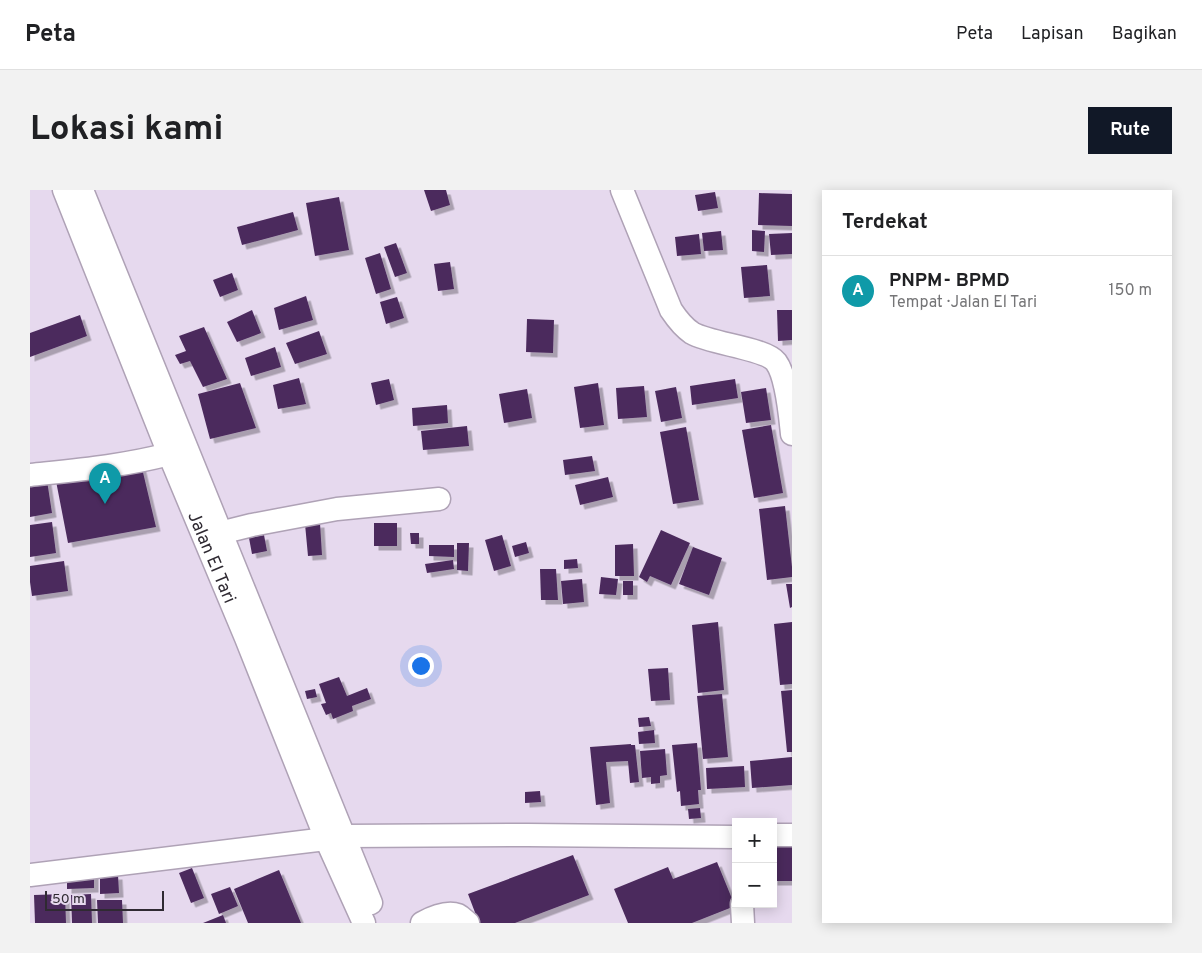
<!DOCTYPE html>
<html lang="id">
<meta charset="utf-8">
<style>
body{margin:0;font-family:Overpass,sans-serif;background:#f2f2f2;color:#202124}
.controls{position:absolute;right:15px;bottom:15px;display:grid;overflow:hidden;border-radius:0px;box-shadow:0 2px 12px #0003}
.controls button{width:45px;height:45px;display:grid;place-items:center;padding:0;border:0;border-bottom:1px solid #e0e0e0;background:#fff;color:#202124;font:25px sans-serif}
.scale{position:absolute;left:15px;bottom:12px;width:119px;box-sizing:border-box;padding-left:5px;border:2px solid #2f2a32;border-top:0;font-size:14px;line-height:18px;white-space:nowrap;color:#2f2a32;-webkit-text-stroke:4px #e6d9ee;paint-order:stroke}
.you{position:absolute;left:390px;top:475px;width:18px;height:18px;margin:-12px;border:4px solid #fff;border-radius:50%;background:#1a73e8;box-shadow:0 0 0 8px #1a73e833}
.badge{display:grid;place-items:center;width:32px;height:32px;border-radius:50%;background:#111827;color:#fff;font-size:16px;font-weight:700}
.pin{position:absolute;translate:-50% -41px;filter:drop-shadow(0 1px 2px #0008)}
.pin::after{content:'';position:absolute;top:26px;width:18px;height:15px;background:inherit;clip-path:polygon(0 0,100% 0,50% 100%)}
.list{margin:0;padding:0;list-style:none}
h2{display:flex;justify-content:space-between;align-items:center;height:65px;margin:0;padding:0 20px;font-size:21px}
h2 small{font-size:16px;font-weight:400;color:#757577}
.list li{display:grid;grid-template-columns:32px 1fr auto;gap:15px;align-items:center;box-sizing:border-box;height:70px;padding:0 20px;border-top:1px solid #e0e0e0}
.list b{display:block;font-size:19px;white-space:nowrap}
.list p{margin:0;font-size:16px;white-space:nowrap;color:#757577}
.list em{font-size:16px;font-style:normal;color:#757577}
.map{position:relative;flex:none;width:762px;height:733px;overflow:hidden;border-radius:0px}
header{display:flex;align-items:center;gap:30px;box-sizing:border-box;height:70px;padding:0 25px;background:#fff;border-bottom:1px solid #e0e0e0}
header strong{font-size:24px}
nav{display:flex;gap:28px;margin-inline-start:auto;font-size:18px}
.intro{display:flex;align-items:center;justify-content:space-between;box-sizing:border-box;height:120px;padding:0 30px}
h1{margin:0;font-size:35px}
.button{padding:12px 22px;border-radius:0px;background:#111827;color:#fff;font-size:18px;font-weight:700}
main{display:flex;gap:30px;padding:0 30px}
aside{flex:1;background:#fff;border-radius:0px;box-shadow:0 2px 12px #0003}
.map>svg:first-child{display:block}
.building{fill:#4c2a5d;filter:url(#shadow)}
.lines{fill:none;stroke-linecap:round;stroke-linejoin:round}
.minor-casing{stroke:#afa2b6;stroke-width:25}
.minor{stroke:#fff;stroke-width:22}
.labels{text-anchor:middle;stroke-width:5;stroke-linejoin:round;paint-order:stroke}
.street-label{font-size:18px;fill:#2f2a32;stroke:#e6d9ee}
</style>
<header>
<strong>Peta</strong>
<nav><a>Peta</a><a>Lapisan</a><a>Bagikan</a></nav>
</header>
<div class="intro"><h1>Lokasi kami</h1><a class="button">Rute</a></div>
<main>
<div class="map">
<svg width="762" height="733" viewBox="0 0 762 733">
<defs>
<filter id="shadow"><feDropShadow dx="4.5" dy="4.5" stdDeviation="0" flood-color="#0004"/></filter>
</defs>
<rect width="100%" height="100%" fill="#e6d9ee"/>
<path class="building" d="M394 0H416L420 15 401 21Z
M685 2 688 18 668 21 665 5Z
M729 3 762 4V36L728 35Z
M309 7 319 60 285 66 276 13Z
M263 22 268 40 212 55 207 37Z
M722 40 735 41 734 62 722 61Z
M691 41 693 60 674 61 672 43Z
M762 43V64L741 65 739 44Z
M669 44 671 64 647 66 645 47Z
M366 53 377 83 365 87 354 57Z
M350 63 361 99 346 104 335 68Z
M420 72 424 99 408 101 404 74Z
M737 75 740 106 714 108 711 77Z
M202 83 208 100 190 107 183 90Z
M276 106 283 130 249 140 244 118Z
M367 107 374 128 356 134 350 112Z
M222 120 231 143 207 152 197 132Z
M747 120H762V150L748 151Z
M50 125 57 146 0 167V143Z
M497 129 524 130 523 163 496 162Z
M174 137 197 189 173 197 160 171 150 174 145 165 156 161 149 146Z
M289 141 297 164 265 174 256 153Z
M245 157 251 177 221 186 215 168Z
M269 188 276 214 248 219 243 195Z
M359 189 364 210 346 215 341 193Z
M705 189 708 208 662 215 660 196Z
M210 193 226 238 180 249 168 204Z
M568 193 574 235 550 238 544 197Z
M614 196 617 227 588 229 586 198Z
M646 197 652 228 631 232 625 201Z
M736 198 741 230 716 233 711 202Z
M497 199 502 228 474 233 469 204Z
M417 215 418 233 383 236 382 218Z
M741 235 753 303 724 308 712 240Z
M437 236 439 256 393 260 391 241Z
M656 237 669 310 643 314 630 242Z
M562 266 565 281 535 285 533 270Z
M111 274 126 337 38 353 26 291Z
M16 284 22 323 0 327V286Z
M578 287 583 307 550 315 545 295Z
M755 316 762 377V387L737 390 729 319Z
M22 332 26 363 0 367V335Z
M290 333 292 365 278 366 275 334Z
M344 333H367V356H344Z
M631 340 660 353 641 395 620 386 617 392 609 387Z
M380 343H389V354H381Z
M234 345 237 361 222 364 219 348Z
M472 345 481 376 464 381 455 350Z
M496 352 499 363 485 367 482 356Z
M427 353H439L438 381 427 380Z
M603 354 604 386H585V355Z
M399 355H424V367L399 366Z
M663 357 692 368 679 405 649 394Z
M547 369 548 378 534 379V370Z
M423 370 424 379 397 383 395 374Z
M34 371 38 401 2 406 0 392V376Z
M510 379H526L528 410H511Z
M571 387 588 389 586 405 569 404Z
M552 389 554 412 533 414 531 391Z
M593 391H603V405H593Z
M756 394H762V417L760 418Z
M688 432 694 500 668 503 662 435Z
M762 432V494L750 495 744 434Z
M638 478 640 510 621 511 618 479Z
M309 487 317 506 337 498 341 509 322 516 323 521 303 529 301 523 296 525 291 514 296 513 289 494Z
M285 499 287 507 277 509 275 501Z
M762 500V562H757L751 501Z
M692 504 698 567 673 569 667 506Z
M619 527 621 536 609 537 608 528Z
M624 540 625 553 609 554 608 542Z
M667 553 671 600H668L669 614 651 616 650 601 647 602 642 555Z
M601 554V555H605L609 592 600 593 598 571 576 572 580 613 566 615 560 557Z
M635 559 637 585 630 586V593L621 594V587L612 588 610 561Z
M762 567V595L722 598 720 571Z
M714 576 715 597 677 599 676 578Z
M510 601 511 612 495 613V602Z
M670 618 671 628 659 629 658 619Z
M762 654V691H743V655Z
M543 665 559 705 485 733H449L438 704Z
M687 672 705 716 662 733H598L584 699 638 677 643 689Z
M162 678 174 708 161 713 149 683Z
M249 680 271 733H218L204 699Z
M64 684V698L37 699V685Z
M88 685 89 703 70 704V686Z
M200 697 208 716 189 724 181 704Z
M35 704 36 733H5L4 705Z
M61 704 62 733H42L41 705Z
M67 710H92L93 733H68Z
M193 725 196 733H173Z"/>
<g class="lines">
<defs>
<g id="minor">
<path id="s1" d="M34 0 139 264 216 448 296 649 334 733"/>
<path d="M52 0 341 713"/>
<path d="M592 0 641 120C647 129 653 137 662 143 681 154 735 158 746 172 757 187 760 225 762 244"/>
<path d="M0 285C47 280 94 276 139 264"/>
<path d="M190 343 222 335 307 319 409 309"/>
<path d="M743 645H762"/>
<path d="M0 685 296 649 314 646 498 645 706 647"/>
<path d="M712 714 713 733"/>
<path d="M392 733C401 728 417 721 428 725 432 727 435 731 438 733"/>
</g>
</defs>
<use href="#minor" class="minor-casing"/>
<use href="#minor" class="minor"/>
</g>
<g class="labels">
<g class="street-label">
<text dy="6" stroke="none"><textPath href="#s1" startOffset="396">Jalan El Tari</textPath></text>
</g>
</g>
</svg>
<div class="controls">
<button>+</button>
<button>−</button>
</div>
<div class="scale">50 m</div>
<div class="you"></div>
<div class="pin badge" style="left:75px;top:314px;background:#0f9aa8">A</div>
</div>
<aside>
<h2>Terdekat<small></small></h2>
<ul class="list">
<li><span class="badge" style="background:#0f9aa8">A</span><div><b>PNPM- BPMD</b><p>Tempat · Jalan El Tari</p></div><em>150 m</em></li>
</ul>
</aside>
</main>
